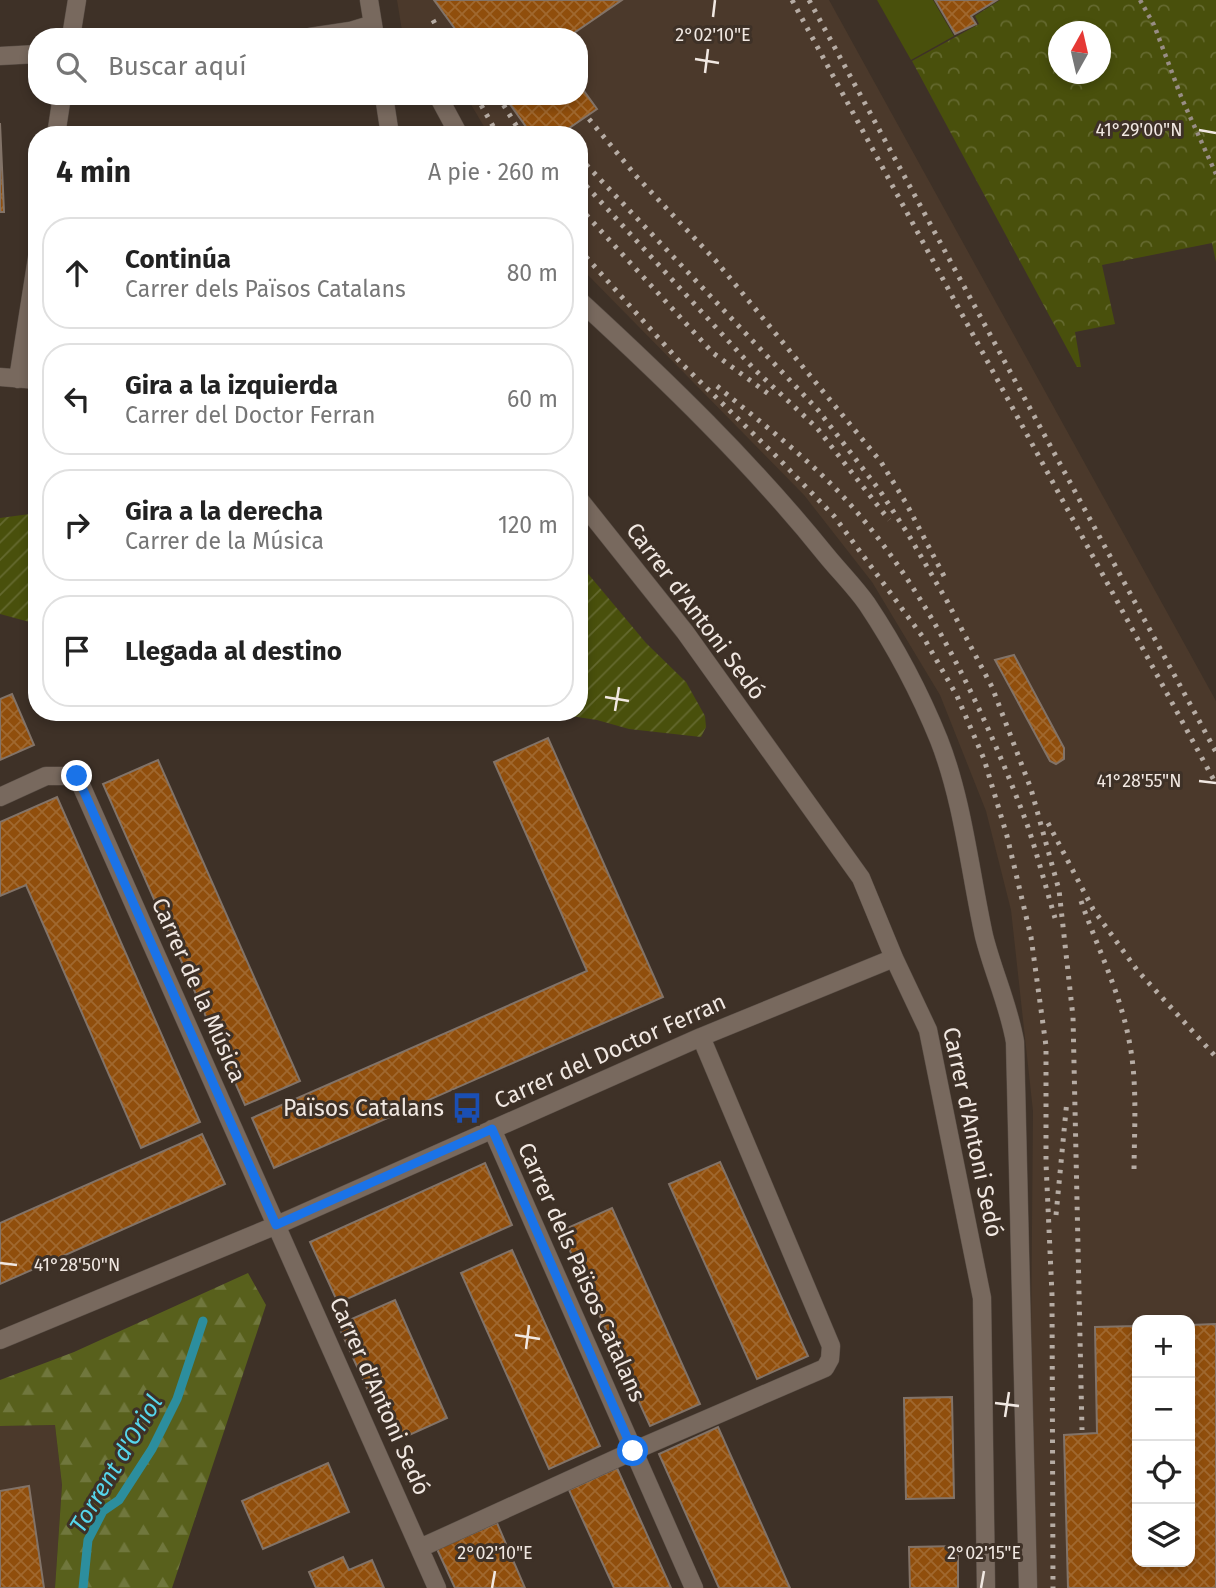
<!DOCTYPE html>
<html lang="es">
<meta charset="utf-8">
<style>
body{margin:0;font-family:"Fira Sans",sans-serif;background:#f2f2f2;color:#222}
.controls{position:absolute;right:21px;bottom:21px;display:grid;overflow:hidden;border-radius:14px;box-shadow:0 4px 10px #0003}
.controls button{width:63px;height:63px;display:grid;place-items:center;padding:0;border:0;border-bottom:2px solid #e0e0e0;background:#fff;color:#222;font:35px sans-serif}
.compass{position:absolute;left:1048px;top:21px;width:63px;height:63px;border-radius:50%;background:#fff;box-shadow:0 4px 10px #0003;rotate:8deg}
.stop{position:absolute;width:21px;height:21px;margin:-16px;border:5px solid #1a73e8;border-radius:50%;background:#fff}
.stop.end{background:#1a73e8;border-color:#fff;box-shadow:0 2px 7px #0008}
.list{margin:0;padding:0;list-style:none}
h2{display:flex;justify-content:space-between;align-items:center;height:91px;margin:0;padding:0 28px;font-size:30px}
h2 small{font-size:23px;font-weight:400;color:#767676}
.list li{display:grid;grid-template-columns:46px 1fr auto;gap:21px;align-items:center;box-sizing:border-box;height:112px;margin:0 14px 14px;padding:0 14px;border:2px solid #e0e0e0;border-radius:28px}
.list b{display:block;font-size:26px;white-space:nowrap}
.list p{margin:0;font-size:23px;white-space:nowrap;color:#767676}
.list em{font-size:23px;font-style:normal;color:#767676}
.icon{flex:none;width:38px;height:38px;fill:none;stroke:currentColor;stroke-width:2;stroke-linecap:round;stroke-linejoin:round}
.map{position:relative;flex:none;width:1216px;height:1588px;overflow:hidden}
.search{position:absolute;background:#fff;box-shadow:0 4px 10px #0003;left:28px;top:28px;width:560px;height:77px;display:flex;align-items:center;gap:18px;box-sizing:border-box;padding:0 24px;border-radius:28px;color:#767676;font-size:26px}
.panel{position:absolute;background:#fff;box-shadow:0 4px 10px #0003;left:28px;top:126px;width:560px;height:595px;border-radius:28px}
.map>svg:first-child{display:block}
.built{fill:#4b392b;fill-rule:evenodd}
.forest{fill:url(#forest-firs)}
.park{fill:url(#park-crowns);fill-rule:evenodd}
.garden{fill:url(#garden-furrows)}
.pitch{fill:#49500c}
.lines{fill:none;stroke-linecap:round;stroke-linejoin:round}
.stream{stroke:#2c8e9e;stroke-width:9}
.building{fill:url(#building-cross-hatch);stroke:#827368;stroke-width:2}
.lane-casing{stroke:#5a4f47;stroke-width:19}
.street-casing{stroke:#5a4f47;stroke-width:19}
.path{stroke:#988d85;stroke-width:4.5;stroke-dasharray:3.5 5;stroke-linecap:butt}
.lane{stroke:#78695e;stroke-width:18}
.street{stroke:#78695e;stroke-width:18}
.rail{stroke:#b6aca4;stroke-width:5;stroke-dasharray:3.5 7;stroke-linecap:butt}
.route{stroke:#1a73e8;stroke-width:9}
.ticks{fill:none;stroke:#f1e8e2;stroke-width:2.5}
.labels{text-anchor:middle;stroke-width:6;stroke-linejoin:round;paint-order:stroke}
.street-label{font-size:23px;fill:#f1e8e2;stroke:#3e3127}
.poi-label{font-size:23px;fill:#f1e8e2;stroke:#3e3127;text-anchor:end}
.water-label{font-size:24px;font-style:italic;fill:#56d5eb;stroke:#3e3127}
.ticks-label{font-size:18px;text-anchor:middle;fill:#f1e8e2;stroke:#3e3127;stroke-width:6;stroke-linejoin:round;paint-order:stroke}
</style>
<div class="map">
<svg width="1216" height="1588" viewBox="0 0 1216 1588">
<defs>
<pattern id="forest-firs" width="22" height="20" patternUnits="userSpaceOnUse" patternTransform="scale(1.75)"><rect width="22" height="20" fill="#58601c"/><path d="M5 1l3.5 6h-7zM16 11l3.5 6h-7z" fill="#70773d"/></pattern>
<pattern id="park-crowns" width="20" height="18" patternUnits="userSpaceOnUse" patternTransform="scale(1.75)"><rect width="20" height="18" fill="#49500c"/><path d="M2 6a3 3 0 1 1 6 0M12 15a3 3 0 1 1 6 0" fill="none" stroke="#64692f"/></pattern>
<pattern id="garden-furrows" width="10" height="10" patternUnits="userSpaceOnUse" patternTransform="scale(1.75)"><rect width="10" height="10" fill="#49500c"/><path d="M-1 1l2-2M0 10L10 0M9 11l2-2" fill="none" stroke="#64692f"/></pattern>
<pattern id="building-cross-hatch" width="8" height="8" patternUnits="userSpaceOnUse" patternTransform="scale(1.75)"><rect width="8" height="8" fill="#904e0c"/><path d="M0 0l8 8M0 8l8-8" fill="none" stroke="#a0682f"/></pattern>
</defs>
<rect width="100%" height="100%" fill="#3e3127"/>
<path class="built" d="M397 0H829L1216 701V1588H1034L1030 1462 1033 1111 1011 910 986 811 940 695 872 582 804 495 579 266V135H489L466 96H579V37H403ZM1137 1320H1190V1562H1137Z
M55 1425 62 1485 55 1588H0V1426Z"/>
<path class="forest" d="M248 1273 266 1305 172 1588H55L62 1485 55 1425 0 1426V1380L74 1352Z"/>
<path class="park" d="M1000 0H1216V262L1212 243 1102 265 1115 324 1075 332 1081 367H1077L912 61 979 24 975 16ZM1058 32H1100V74H1058Z"/>
<path class="garden" d="M37 513V624L0 614V518Z
M579 563 646 643 686 682 705 716 706 727 701 737 629 729 597 720 564 715 494 717 462 712H579Z"/>
<path class="pitch" d="M877 0H933L954 36 911 60Z"/>
<g class="lines">
<path class="stream" d="M83 1588 88 1540 103 1511 119 1500 152 1449 177 1399 203 1321"/>
</g>
<path class="building" d="M434 0H622L568 37H461Z
M935 0H997L971 16 976 24 955 34Z
M579 84 597 109 559 135H532L504 96H579Z
M0 123 4 212H0Z
M1014 655 1064 748V759L1056 764 1050 761 995 660Z
M12 694 34 745 0 760V699Z
M548 738 663 997 274 1168 252 1118 587 971 494 762Z
M158 760 300 1081 245 1105 103 784Z
M57 797 200 1122 141 1148 26 885 0 896V822Z
M202 1134 225 1184 0 1284V1223Z
M720 1162 808 1356 757 1379 669 1184Z
M485 1163 512 1225 338 1303 310 1242Z
M612 1208 700 1404 650 1426 561 1231Z
M512 1250 600 1446 549 1469 461 1273Z
M395 1300 447 1418 396 1441 379 1404 375 1406 338 1325Z
M1216 1324V1588H1068L1064 1435 1097 1433 1095 1327 1137 1326V1562H1190V1325Z
M952 1397 954 1498 906 1499 904 1398Z
M718 1427 790 1588H719L659 1454Z
M328 1463 349 1512 263 1549 242 1501Z
M617 1468 671 1588H614L569 1490Z
M29 1486 44 1588H0V1491Z
M497 1523 525 1588H455L437 1549Z
M958 1546V1588H910L909 1547Z
M343 1557 349 1570 372 1560 384 1588H316L309 1572Z"/>
<g class="lines">
<defs>
<path id="lane" d="M438 96 459 135
M579 300C666 380 752 463 826 555 839 571 855 587 867 604 895 646 920 693 939 740 963 801 970 872 984 936 993 972 1009 1006 1015 1042L1028 1588"/>
<path id="street" d="M369 0 375 37
M71 37 77 0
M310 37 350 31 373 24
M0 56 37 54
M384 96 390 135
M56 135 62 96
M0 377 37 380
M18 379 37 258
M579 499 685 632 861 878 894 958 928 1030 982 1298 986 1588
M0 797 46 776H77L437 1588
M492 1129 694 1588
M0 1340 277 1225 701 1037 894 958
M420 1548 633 1451 825 1368 830 1359 831 1346 701 1037"/>
</defs>
<use href="#lane" class="lane-casing"/>
<use href="#street" class="street-casing"/>
<path class="path" d="M1140 0 1154 25 1182 99 1216 174"/>
<use href="#lane" class="lane"/>
<use href="#street" class="street"/>
<path class="rail" d="M792 0 1216 784
M809 0 1216 752
M433 20 442 37
M476 96 498 135
M498 96 522 135
M589 119 637 177 716 261 881 462 906 503 945 578
M579 157 818 410 880 491 908 534 947 601 992 687 1031 789 1059 890 1073 1017 1082 1430
M579 178 754 369 817 428 889 520
M579 207 713 353 770 395
M579 249 680 362 777 457 834 516 925 640 957 696 984 759 1007 836 1031 937 1046 1046V1163L1052 1295 1053 1588
M717 386C755 418 795 448 830 483 920 573 984 708 1028 827 1038 857 1046 888 1055 918
M1048 823 1093 909 1137 970 1216 1057
M1081 901C1097 947 1120 992 1129 1040 1138 1084 1134 1130 1134 1175
M1056 1215 1067 1100"/>
</g>
<g class="lines">
<path class="route" d="M77 776 276 1225 492 1129 633 1451"/>
</g>
<path class="ticks" d="M713 17 715 0M695 59 719 63M705 73 708 49M1199 130 1216 133M605 697 629 701M615 711 619 687M1199 781 1216 783M0 1263 17 1265M515 1335 540 1339M526 1349 529 1325M995 1403 1019 1406M1005 1417 1009 1392M492 1588 495 1571M981 1588 984 1571"/>
<defs>
<symbol id="bus-bare" viewBox="-9 -9 18 18"><path d="M-5-6H5V4H4V6H2V4H-2V6H-4V4H-5ZM-3.5-4V0h7V-4ZM-3.5 1.2v1.5H-2V1.2ZM2 1.2v1.5H3.5V1.2Z" fill="#1a4fb4" stroke="#3e3127" stroke-width="2.5" paint-order="stroke"/></symbol>
</defs>
<g fill-rule="evenodd">
<use href="#bus-bare" x="445" y="1086" width="44" height="44"/>
</g>
<g class="labels">
<g class="street-label">
<text transform="translate(696 611) rotate(53)" y="8">Carrer d'Antoni Sedó</text>
<text transform="translate(199 990) rotate(66)" y="8">Carrer de la Música</text>
<text transform="translate(610 1051) rotate(-24)" y="8">Carrer del Doctor Ferran</text>
<text transform="translate(973 1132) rotate(78)" y="8">Carrer d'Antoni Sedó</text>
<text transform="translate(582 1272) rotate(66)" y="8">Carrer dels Països Catalans</text>
<text transform="translate(380 1396) rotate(66)" y="8">Carrer d'Antoni Sedó</text>
</g>
<g class="poi-label">
<text x="444" y="1116">Països Catalans</text>
</g>
<g class="water-label">
<text transform="translate(116 1464) rotate(-59)" y="8">Torrent d'Oriol</text>
</g>
</g>
<g class="ticks-label">
<text x="713" y="41">2°02'10"E</text>
<text x="1139" y="136">41°29'00"N</text>
<text x="1139" y="787">41°28'55"N</text>
<text x="77" y="1271">41°28'50"N</text>
<text x="495" y="1559">2°02'10"E</text>
<text x="984" y="1559">2°02'15"E</text>
</g>
</svg>
<div class="controls">
<button>+</button>
<button>−</button>
<button><svg class="icon" aria-label="locate" viewBox="0 0 24 24"><circle cx="12" cy="12" r="6"/><path d="M12 2v4M12 18v4M2 12h4M18 12h4"/></svg></button>
<button><svg class="icon" aria-label="layers" viewBox="0 0 24 24"><path d="M12 4l9 5-9 5-9-5zM3 14l9 5 9-5"/></svg></button>
</div>
<svg class="compass" viewBox="-18 -18 36 36"><path d="M0-13l5 13h-10z" fill="#e53935"/><path d="M0 13l5-13h-10z" fill="#767676"/></svg>
<div class="stop" style="left:633px;top:1451px"></div>
<div class="stop end" style="left:77px;top:776px"></div>
<div class="search"><svg class="icon" aria-label="search" viewBox="0 0 24 24"><circle cx="10" cy="10" r="6"/><path d="M15 15l6 6"/></svg>Buscar aquí</div>
<section class="panel">
<h2>4 min<small>A pie · 260 m</small></h2>
<ul class="list">
<li><svg class="icon" aria-label="ahead" viewBox="0 0 24 24"><path d="M12 20V5M6 11l6-6 6 6"/></svg><div><b>Continúa</b><p>Carrer dels Països Catalans</p></div><em>80 m</em></li>
<li><svg class="icon" aria-label="left" viewBox="0 0 24 24"><path d="M17 20v-9H6M10 6l-5 5 5 5"/></svg><div><b>Gira a la izquierda</b><p>Carrer del Doctor Ferran</p></div><em>60 m</em></li>
<li><svg class="icon" aria-label="right" viewBox="0 0 24 24"><path d="M7 20v-9h11M14 6l5 5-5 5"/></svg><div><b>Gira a la derecha</b><p>Carrer de la Música</p></div><em>120 m</em></li>
<li><svg class="icon" aria-label="arrive" viewBox="0 0 24 24"><path d="M6 21V4h12l-3 4 3 4H6"/></svg><div><b>Llegada al destino</b></div></li>
</ul>
</section>
</div>
